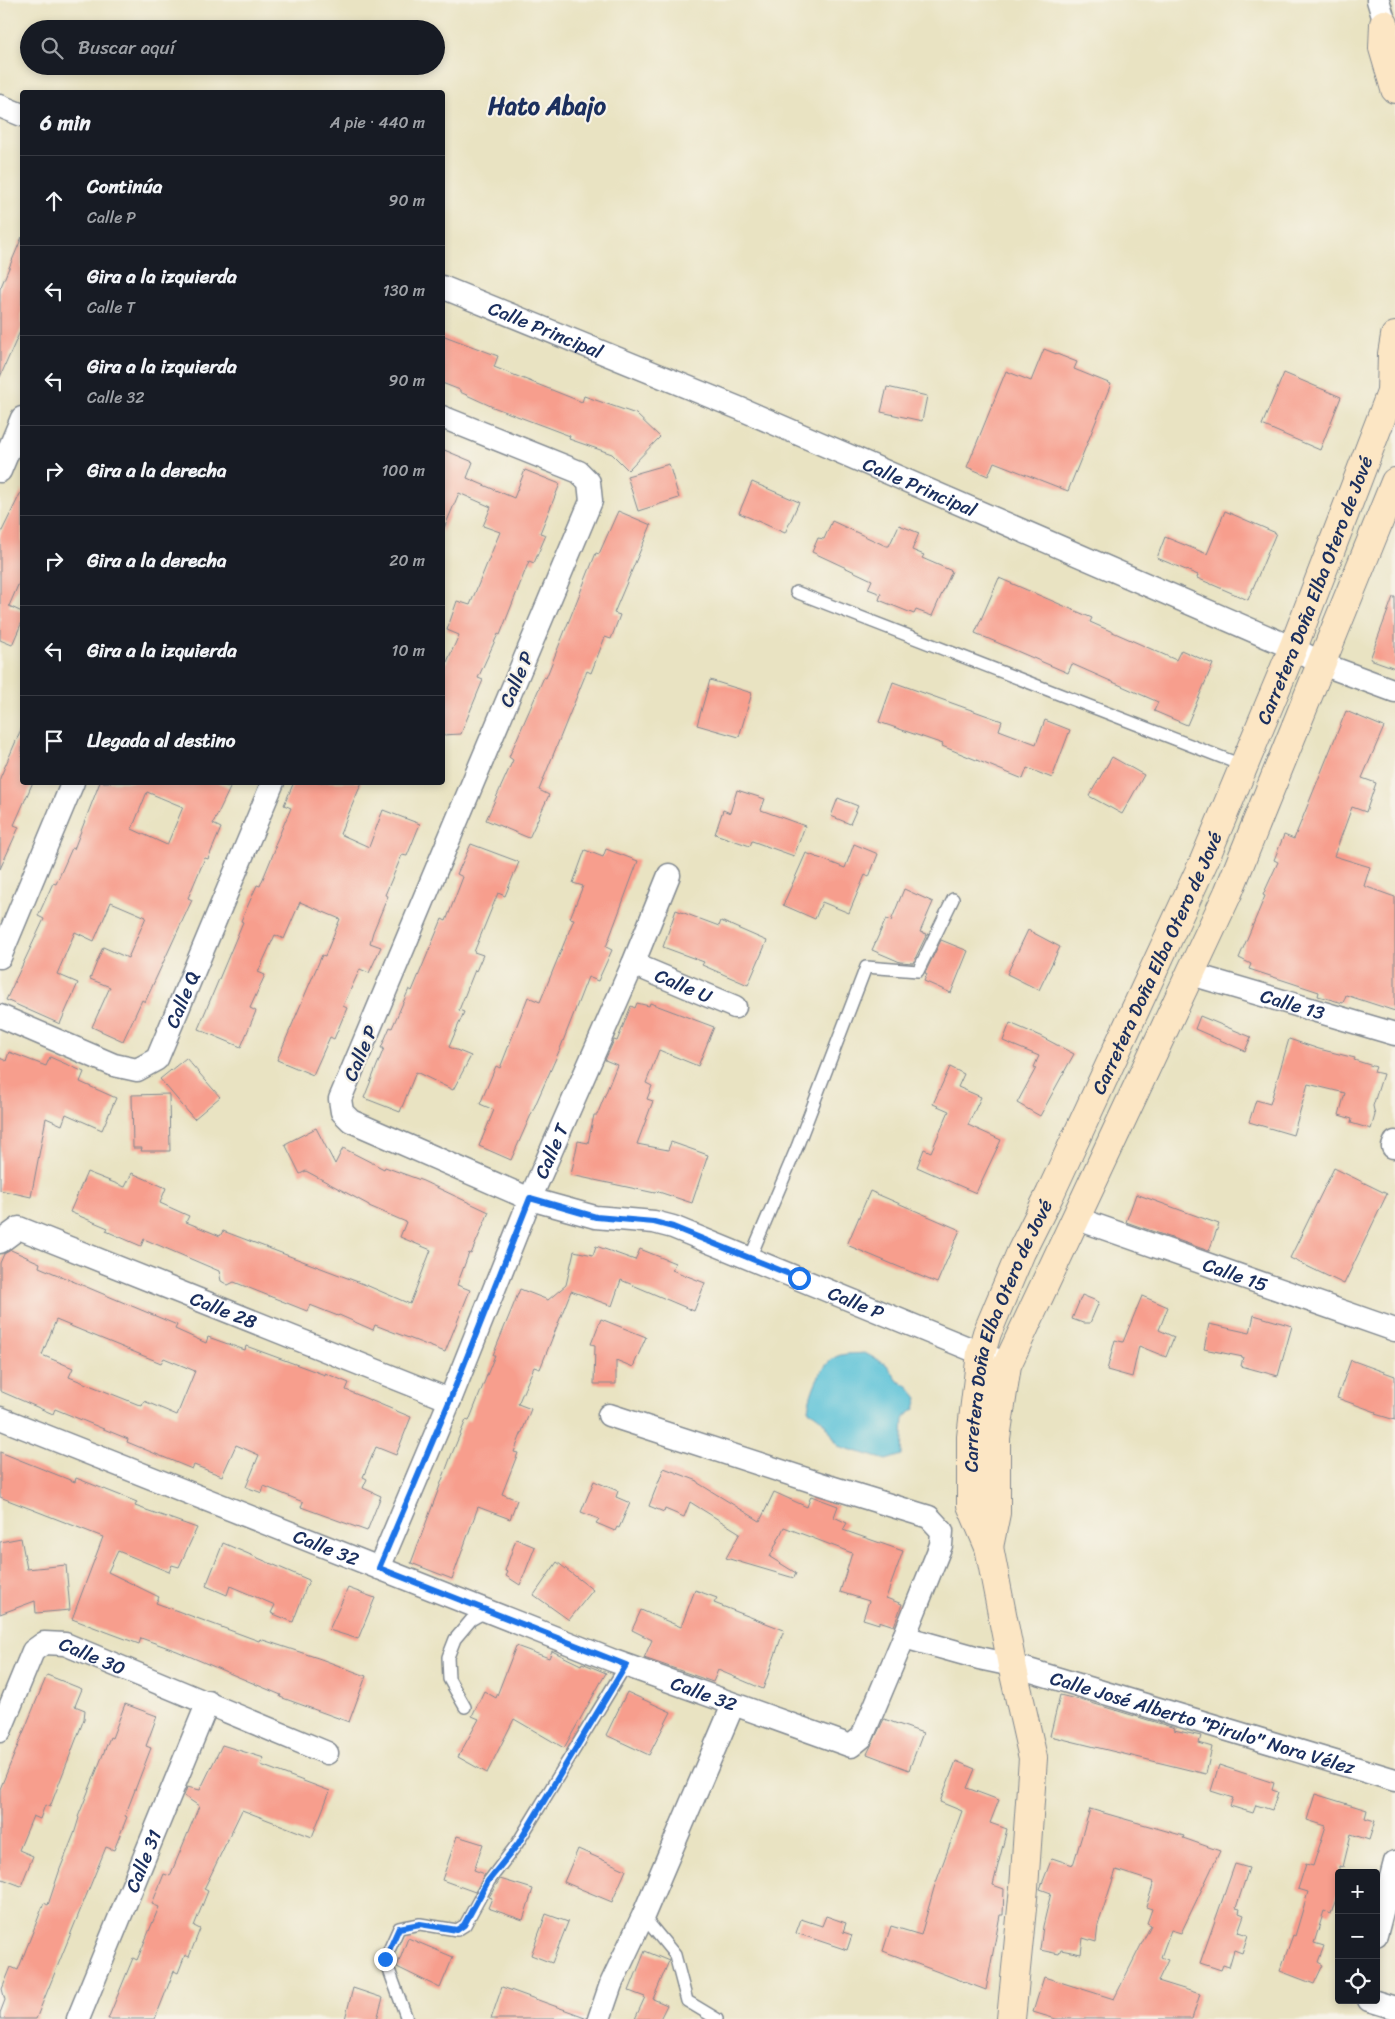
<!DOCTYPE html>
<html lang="es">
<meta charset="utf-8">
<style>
body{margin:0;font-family:Sriracha,sans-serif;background:#20242c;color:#f1f3f6}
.controls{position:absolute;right:15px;bottom:15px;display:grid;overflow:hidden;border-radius:5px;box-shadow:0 2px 8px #0003}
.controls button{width:45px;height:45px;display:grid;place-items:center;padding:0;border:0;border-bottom:1px solid #363941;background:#171b24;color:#f1f3f6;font:25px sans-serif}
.stop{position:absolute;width:15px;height:15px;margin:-11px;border:4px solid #1a73e8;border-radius:50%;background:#fff}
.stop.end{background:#1a73e8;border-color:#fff;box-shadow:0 1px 5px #0008}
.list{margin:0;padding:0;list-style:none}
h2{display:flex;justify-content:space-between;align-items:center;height:65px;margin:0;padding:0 20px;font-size:21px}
h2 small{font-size:16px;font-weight:400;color:#9ea1a6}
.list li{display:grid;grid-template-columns:32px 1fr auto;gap:15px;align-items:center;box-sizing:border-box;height:90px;padding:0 20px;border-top:1px solid #363941}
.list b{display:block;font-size:19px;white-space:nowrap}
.list p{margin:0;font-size:16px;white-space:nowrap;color:#9ea1a6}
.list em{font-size:16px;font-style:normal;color:#9ea1a6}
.icon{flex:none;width:28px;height:28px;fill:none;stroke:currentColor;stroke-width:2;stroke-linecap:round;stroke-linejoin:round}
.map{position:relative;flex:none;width:1395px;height:2019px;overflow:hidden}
.search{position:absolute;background:#171b24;box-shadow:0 2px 8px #0003;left:20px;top:20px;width:425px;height:55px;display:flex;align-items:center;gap:12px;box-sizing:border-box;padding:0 18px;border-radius:28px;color:#9ea1a6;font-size:19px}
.panel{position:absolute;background:#171b24;box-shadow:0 2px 8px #0003;left:20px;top:90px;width:425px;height:695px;border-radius:5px}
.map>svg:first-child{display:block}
.water{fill:#5bc2d8;stroke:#3b789b}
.building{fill:#f79e8d;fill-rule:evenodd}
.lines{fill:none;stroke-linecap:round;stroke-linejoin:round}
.lane-casing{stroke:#828990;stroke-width:14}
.street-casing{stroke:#828990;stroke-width:25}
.secondary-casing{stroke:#828990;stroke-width:30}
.lane{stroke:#fff;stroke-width:11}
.street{stroke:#fff;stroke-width:22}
.secondary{stroke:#fce6c4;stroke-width:28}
.route{stroke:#1a73e8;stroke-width:6}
.labels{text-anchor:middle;stroke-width:4.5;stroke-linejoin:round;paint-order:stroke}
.street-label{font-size:19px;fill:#1b2f5e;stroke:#f7f3e8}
.district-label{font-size:24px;font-weight:bold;fill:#1b2f5e;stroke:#f7f3e8}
</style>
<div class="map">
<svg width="1395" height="2019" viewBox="0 0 1395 2019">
<rect width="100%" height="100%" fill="#f7f3e8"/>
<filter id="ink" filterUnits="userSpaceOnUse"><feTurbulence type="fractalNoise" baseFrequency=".02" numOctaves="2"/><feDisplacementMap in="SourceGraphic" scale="10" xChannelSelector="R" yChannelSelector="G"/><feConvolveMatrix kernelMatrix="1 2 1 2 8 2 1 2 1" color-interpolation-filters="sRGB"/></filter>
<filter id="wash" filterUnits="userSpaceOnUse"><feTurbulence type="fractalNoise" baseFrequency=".0096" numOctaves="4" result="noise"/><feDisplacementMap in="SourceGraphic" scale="20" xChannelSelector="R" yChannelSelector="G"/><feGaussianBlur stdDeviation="1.12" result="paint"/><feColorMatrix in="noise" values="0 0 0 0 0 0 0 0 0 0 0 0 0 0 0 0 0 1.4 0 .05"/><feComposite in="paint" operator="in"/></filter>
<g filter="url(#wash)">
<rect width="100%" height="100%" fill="#e9e3c2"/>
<path class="water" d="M865 1353 887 1365 898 1381 908 1386 918 1398 915 1409 904 1417 902 1455 886 1460 838 1446C830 1431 824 1417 808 1410 810 1393 822 1359 841 1355 848 1353 857 1354 865 1353Z"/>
<g id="blocks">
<path class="building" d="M22 237V327L0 377V289Z
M442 335 498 356 494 367 582 402 584 396 636 414 660 437 628 470 612 454 569 439 570 436 493 407 460 392V390L442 383Z
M1044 349 1077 362 1074 369 1111 384 1068 491 994 462 988 476 967 467 1006 371 1031 381Z
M1284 373 1341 397 1320 450 1262 425Z
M887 387 927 396 922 421 881 412Z
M442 449 473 462 467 478 514 498 525 470 560 484 540 533 546 535 534 563 529 561 500 635 498 634 478 678 483 680 464 726 461 734 442 735V673L459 635 447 630 457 601 470 605 500 532 483 526 491 507 459 493 442 533Z
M669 464 679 498 638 511 627 476Z
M752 482 799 502 785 533 739 513Z
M22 490V576L9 606 22 612V622L12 645 0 640V535Z
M618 511 651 525 614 613 620 615 611 639 605 637 591 673 587 671 539 790 549 795 529 838 486 820 513 760 509 757 544 677 546 678 596 553 599 554Z
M1225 511 1276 533 1248 600 1197 578 1198 575 1157 558 1165 537 1207 554Z
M832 521 886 546H889L899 525 919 533 912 550 924 555 922 558 952 571 932 616 916 610 914 614 879 600 881 594 868 589 872 580 812 552 818 538 824 539Z
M999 578 1092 618 1090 622 1176 660 1181 650 1213 664 1187 725 1154 711 1158 702 1072 664 1068 673 975 633Z
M1393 597H1395V668L1370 659Z
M710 680 752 693 739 737 697 725Z
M893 682 1002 721 999 730 1036 744 1045 720 1070 730 1052 778 1027 768 1023 779 942 746 943 744 879 722Z
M1346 711 1384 727 1362 778 1376 783 1366 812 1352 807 1334 856 1370 867 1364 886 1395 897V1011L1346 995 1343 1003 1318 996 1319 992 1249 969 1251 964 1239 958 1265 896 1263 895 1278 862 1274 860 1284 835 1294 839Z
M22 727V782H33L14 825 19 827 0 869V778Z
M1112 757 1144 775 1122 814 1089 796Z
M100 782H218L230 788 213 824 221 828 208 859 205 858 188 898 192 900 145 1002 142 1000 123 1041 92 1027 110 987 90 979 103 947 128 958 146 917 111 902 94 941 75 932 57 974 78 983 60 1024 6 1000 44 919 38 916 53 883 56 884 72 848 74 849ZM147 792 183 807 167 845 132 829Z
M294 782H362L340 834 369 847 383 810 420 824 407 856 402 855 385 895 388 896 373 932 370 943 381 947 369 973 360 969 343 1006 347 1008 334 1039 330 1037 313 1075 277 1060 322 955 325 956 340 919 300 902 284 939 275 935 258 972 265 975 250 1008 256 1011 241 1047 198 1029 243 922 241 921 257 885 260 886 276 847H274L291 808 284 805Z
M737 790 765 799 761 810 805 826 794 856 752 841 750 846 715 834 723 810 730 813Z
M838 798 858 806 850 824 831 816Z
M471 844 519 862 505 896 498 893 474 952 483 955 476 971 475 970 459 1010 464 1012 449 1047 471 1056 453 1090 416 1072 400 1112 364 1098 384 1048H381L390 1027 392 1028 409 989 412 991 442 919 446 921 463 877 457 874Z
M854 844 878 854 869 877 865 875 849 913 822 902 815 919 783 905 806 853 845 868Z
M606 849 638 861 606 947 612 950 598 981 588 977 560 1049 511 1160 479 1146 494 1110 480 1104 496 1066 500 1068 528 997 540 1002 574 919 570 918 583 886 573 883 585 850 603 857Z
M904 889 933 902 920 932 927 934 913 963 900 962 872 950 886 919 891 921Z
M676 910 719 926 721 921 767 941 748 985 702 965 704 962 663 947Z
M1028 930 1060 947 1039 990 1007 974Z
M941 940 968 951 951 993 924 981 927 974 925 973Z
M637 1003 649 1006 650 1003 714 1027 698 1066 659 1050 646 1083 652 1086 647 1099 653 1101 637 1144 668 1150 671 1142 708 1155 692 1203 656 1191 655 1193 571 1175 578 1141 588 1143 594 1115H597L617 1065 605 1060 614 1040 617 1041 631 1006 635 1008Z
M1200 1016 1251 1037 1245 1051 1195 1029Z
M1010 1023 1040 1036 1074 1054 1040 1116 1017 1103 1036 1068 1034 1067 1039 1056 1003 1041Z
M1289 1039 1319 1049 1355 1058 1354 1060 1376 1067 1374 1072 1383 1074 1373 1106 1375 1115 1371 1129 1351 1123 1352 1119 1339 1115 1345 1093 1308 1084 1293 1135 1249 1122 1256 1100 1270 1104Z
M9 1052 46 1066 50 1057 84 1072 80 1082 116 1098 102 1130 66 1114 62 1125 46 1118 31 1197 0 1190V1058L6 1061Z
M186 1058 220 1097 194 1119 160 1079Z
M950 1067 964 1074 958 1087 981 1097 968 1125 1001 1140 976 1193 917 1167 924 1149 931 1152 949 1111 933 1104Z
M169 1094 170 1151H141L142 1148H133L132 1095Z
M316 1128 335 1164 343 1148 384 1169 385 1167 423 1181 489 1212 471 1254 469 1253 457 1285 470 1290 445 1352 375 1325 373 1330 339 1315 338 1316 310 1305 307 1311 234 1282 228 1285 221 1281 219 1271 144 1239 141 1246 106 1231 108 1228 70 1212 87 1172 125 1187 132 1173 166 1188 160 1203 189 1216 186 1222 220 1236 223 1231 366 1285 410 1304 431 1250 400 1237 406 1222 369 1206V1205L306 1171 300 1174 285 1144Z
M1334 1168 1387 1194 1344 1284 1290 1258Z
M870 1191 960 1230 937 1283 847 1245Z
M1136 1194 1219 1224 1209 1251 1126 1222Z
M596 1246 635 1260 640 1249 675 1263 672 1270 705 1283 694 1311 621 1280 612 1306 571 1291 540 1369 534 1367 518 1404 531 1409 514 1452 518 1453 502 1494 517 1500 510 1519 478 1507 452 1579 411 1563 451 1456 466 1420 469 1421 495 1355H493L520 1289 548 1300 566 1285 574 1251 593 1255Z
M11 1250 40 1263 39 1267 177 1325 175 1329 206 1343 208 1337 245 1350 246 1346 325 1375V1373L349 1383 346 1390 411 1417 396 1455 376 1447 363 1477 367 1479 363 1488 381 1496 367 1531 301 1507 303 1502 264 1486 262 1493 246 1487 259 1455 236 1445 222 1476 194 1465 192 1469 127 1442 128 1439 55 1409 53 1414 0 1391V1263L4 1254ZM56 1320 161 1363 164 1358 195 1371 177 1415 144 1401 142 1406 69 1377 73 1368 42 1355Z
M1082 1295 1099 1302 1090 1323H1083L1072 1319Z
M1142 1296 1168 1307 1159 1330 1174 1337 1166 1357 1139 1346 1132 1377 1107 1370 1115 1340 1123 1342Z
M1254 1315 1292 1326 1278 1376 1241 1366 1243 1357 1204 1349 1209 1324 1250 1333Z
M601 1319 646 1337 633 1367 616 1360V1384H594L595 1345 591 1344Z
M1351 1360 1395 1376V1420L1375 1414 1376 1412 1337 1398Z
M0 1452 75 1482 76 1478 137 1502 135 1506 197 1528 179 1567 172 1565 169 1572 118 1551 108 1572 159 1597 156 1603 259 1641 260 1639 321 1659 366 1676 349 1722 280 1697 281 1695 177 1651 141 1638 139 1644 72 1619 103 1537 0 1497Z
M664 1468 698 1481V1483L760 1521 774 1492 807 1507 811 1496 838 1506 834 1517 847 1523 843 1530 903 1551 886 1598 902 1604 894 1626 879 1621V1624L863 1619 869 1601 840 1592 852 1553 784 1527 770 1557 796 1573 794 1578 726 1558 740 1533 690 1502 684 1517 665 1509 664 1512 649 1506Z
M594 1481 618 1491 616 1497 630 1503 619 1528 617 1527 615 1531 596 1523 599 1519 581 1512Z
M21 1538 27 1569 66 1565 70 1610 36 1613 35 1601 0 1614V1542Z
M516 1539 535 1547 520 1585 506 1576 508 1572 505 1571Z
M223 1543 309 1580 293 1622 271 1613 275 1605 230 1586 227 1595 206 1586Z
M557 1562 593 1590 569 1620 534 1595Z
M348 1588 375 1598 358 1639 329 1630Z
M695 1590 717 1598 714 1603 784 1630 763 1689 718 1670 713 1682 644 1658 652 1640 632 1630 641 1610 681 1627Z
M516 1646 549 1658 552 1651 581 1665 582 1663 606 1673 564 1748 514 1719 487 1773 458 1757 479 1719 472 1716 484 1691 496 1698Z
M47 1675 82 1689 75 1706 85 1710 84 1719 50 1807 45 1805 40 1819 33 1816 19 1850 33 1856 21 1886 0 1878V1789Z
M627 1692 671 1712 649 1755 606 1735Z
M1060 1695 1088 1702 1175 1728 1174 1730 1201 1736 1199 1743 1212 1747 1206 1774 1050 1736Z
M125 1704 157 1716 146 1746 151 1748 125 1816 127 1817 114 1850 106 1847 36 2019H0V2013L5 2000 2 1989 11 1967 18 1970 44 1903 48 1905 60 1869 74 1834 79 1818 78 1817 110 1737 112 1738Z
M884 1719 923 1733 909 1770 867 1754Z
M222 1745 264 1758 261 1765 330 1791 312 1837 242 1810 204 1889 208 1891 194 1926 200 1929 189 1957 185 1955 178 1973 174 1971 155 2019H108L133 1958 137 1960 159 1907 152 1904 164 1874 170 1876 199 1806 184 1796 187 1787 200 1790Z
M956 1761 975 1769 967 1788 999 1800 990 1823 1007 1829 993 1885 1004 1889 1003 1915H1000L986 1990 883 1951 891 1926 921 1935 934 1888 962 1811 940 1802Z
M1219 1765 1274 1783 1272 1790 1278 1792 1272 1810 1256 1805 1253 1813 1230 1806 1233 1798 1211 1791Z
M1315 1794 1367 1810 1365 1818 1375 1821 1369 1840 1351 1834 1343 1867 1339 1866V1890L1331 1914 1324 1911 1314 1943 1324 1946 1318 1962 1323 1965 1314 1984 1280 1971 1293 1935 1295 1936 1308 1892 1298 1889 1306 1864 1313 1866 1326 1826 1307 1820Z
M1090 1809 1184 1836 1183 1838 1220 1851 1181 1933 1171 1930 1161 1957 1168 1960 1158 1981 1200 1994 1192 2019H1056L1033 2012 1044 1977 1114 1999 1151 1925 1147 1923 1152 1909 1146 1907 1154 1882 1116 1870 1098 1925 1096 1942 1083 1938 1081 1954 1061 1950 1059 1954 1040 1950 1043 1926 1051 1893 1040 1889 1052 1858 1073 1865Z
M457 1836 483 1844 474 1870 485 1874 475 1892 442 1880Z
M578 1849 626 1870 612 1902 564 1882Z
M1235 1864 1249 1868 1236 1908 1240 1909 1239 1913 1244 1915 1238 1932 1248 1935 1242 1953 1234 1950 1229 1967 1223 1965 1221 1970 1200 1963Z
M500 1879 533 1889 523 1920 488 1908 492 1898 489 1897Z
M546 1914 568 1922 552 1963 531 1955Z
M826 1916 846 1923 843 1932 852 1935 847 1950 796 1933 801 1919 822 1926Z
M408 1938 453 1957 440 1988 397 1967Z
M645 1951 669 1961 653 1999 667 2005 660 2019H635L645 1997 629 1991Z
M502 1987 585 2017 584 2019H491Z
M353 1988 383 1998 377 2019H345Z"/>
</g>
</g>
<g filter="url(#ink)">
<use href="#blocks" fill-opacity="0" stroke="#828990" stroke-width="1"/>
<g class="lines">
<defs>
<path id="lane" d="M796 592 1244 766
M750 1258 797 1147 866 967 918 971 953 899
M465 1707 449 1679 448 1657 455 1639 471 1620 487 1611
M643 1916 675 1955 687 2001 717 2019
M407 2019 385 1959 399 1928 420 1924 457 1930 465 1925 489 1881 517 1844 626 1665"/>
<g id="street">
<path d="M1378 0 1390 40"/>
<path d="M0 106 22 115"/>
<path id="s1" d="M442 287 741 409 1293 648 1322 664 1395 691"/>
<path id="s2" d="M442 417 579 472 589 482 591 501 340 1099 342 1112 351 1121 530 1199 595 1217 654 1222 673 1227 997 1360"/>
<path d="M0 471 22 418"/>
<path d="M0 957 73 782"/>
<path id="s3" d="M633 964 735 1007"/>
<path id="s4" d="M1191 974 1395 1034"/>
<path id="s5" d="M0 1016 114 1065 137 1070 157 1059 273 782"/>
<path d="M1393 1147 1395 1142"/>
<path id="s6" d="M1075 1218 1395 1330"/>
<path id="s7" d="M0 1242 19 1228 450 1400"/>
<path id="s8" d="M0 1418 614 1661 851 1746 862 1737 904 1637 941 1545 942 1531 929 1517 824 1485 609 1415"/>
<path id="s9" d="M379 1568 450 1400 530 1199 633 964 669 875"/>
<path id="s10" d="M904 1637 979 1658 1012 1665 1395 1780"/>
<path id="s11" d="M0 1731 33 1651 44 1643 65 1644 327 1753"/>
<path d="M1376 1935 1395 1862"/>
<path d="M1369 2000 1395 2008"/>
<path id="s12" d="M78 2019 208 1702"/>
<path d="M599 2019 611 1984 643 1916 733 1705"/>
</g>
<g id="secondary">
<path d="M1384 24 1383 48 1395 89"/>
<path d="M1391 393 1392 354 1395 336"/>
<path d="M989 1547 996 1513V1438L1007 1365 1228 893 1395 482"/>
<path id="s13" d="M1011 2019 1024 1888 1033 1758 1012 1665 989 1547 971 1505V1437L981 1353 987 1333 1021 1252 1050 1194 1204 861 1293 648 1395 382"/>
</g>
</defs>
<use href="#lane" class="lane-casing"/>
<use href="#street" class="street-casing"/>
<use href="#secondary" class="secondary-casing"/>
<use href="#lane" class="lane"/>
<use href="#street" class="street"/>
<use href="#secondary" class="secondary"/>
</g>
</g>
<g class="lines" filter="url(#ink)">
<path class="route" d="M385 1959 399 1928 420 1924 457 1930 464 1925 488 1881 518 1844 626 1665 379 1568 450 1400 530 1198 596 1217 654 1222 673 1227 799 1278"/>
</g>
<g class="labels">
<g class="street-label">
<text dy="7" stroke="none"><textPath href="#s1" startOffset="112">Calle Principal</textPath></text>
<text dy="7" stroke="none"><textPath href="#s1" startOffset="518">Calle Principal</textPath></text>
<text dy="7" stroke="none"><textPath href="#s13" startOffset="1509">Carretera Doña Elba Otero de Jové</textPath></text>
<text transform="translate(516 679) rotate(-67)" y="7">Calle P</text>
<text dy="7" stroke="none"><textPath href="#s13" startOffset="1104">Carretera Doña Elba Otero de Jové</textPath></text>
<text dy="7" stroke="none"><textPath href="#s3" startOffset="55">Calle U</textPath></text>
<text dy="7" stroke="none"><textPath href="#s5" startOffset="235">Calle Q</textPath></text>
<text dy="7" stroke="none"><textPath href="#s4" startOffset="106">Calle 13</textPath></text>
<text transform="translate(360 1053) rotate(-67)" y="7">Calle P</text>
<text dy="7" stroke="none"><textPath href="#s9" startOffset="451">Calle T</textPath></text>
<text dy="7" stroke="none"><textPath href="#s6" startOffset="170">Calle 15</textPath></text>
<text dy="7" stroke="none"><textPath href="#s2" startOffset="1395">Calle P</textPath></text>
<text dy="7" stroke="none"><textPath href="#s7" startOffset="244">Calle 28</textPath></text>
<text dy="7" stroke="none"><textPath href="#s13" startOffset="699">Carretera Doña Elba Otero de Jové</textPath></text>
<text dy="7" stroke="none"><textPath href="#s8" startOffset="351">Calle 32</textPath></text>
<text dy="7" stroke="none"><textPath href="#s11" startOffset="151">Calle 30</textPath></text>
<text dy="7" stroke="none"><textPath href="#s8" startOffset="756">Calle 32</textPath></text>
<text dy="7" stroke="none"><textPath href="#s10" startOffset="311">Calle José Alberto "Pirulo" Nora Vélez</textPath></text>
<text dy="7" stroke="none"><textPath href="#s12" startOffset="171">Calle 31</textPath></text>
</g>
<g class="district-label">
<text x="547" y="114">Hato Abajo</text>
</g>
</g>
</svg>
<div class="controls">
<button>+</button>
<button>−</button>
<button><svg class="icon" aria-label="locate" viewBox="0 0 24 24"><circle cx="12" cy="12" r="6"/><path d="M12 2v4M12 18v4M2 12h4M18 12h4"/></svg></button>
</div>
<div class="stop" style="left:799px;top:1278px"></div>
<div class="stop end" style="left:385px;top:1959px"></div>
<div class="search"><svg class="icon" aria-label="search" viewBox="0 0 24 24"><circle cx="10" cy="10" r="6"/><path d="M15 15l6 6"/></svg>Buscar aquí</div>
<section class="panel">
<h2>6 min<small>A pie · 440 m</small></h2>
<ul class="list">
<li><svg class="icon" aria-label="ahead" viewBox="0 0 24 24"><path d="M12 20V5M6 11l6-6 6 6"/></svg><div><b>Continúa</b><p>Calle P</p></div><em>90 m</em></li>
<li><svg class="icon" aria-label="left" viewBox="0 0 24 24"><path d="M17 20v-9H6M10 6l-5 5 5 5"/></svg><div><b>Gira a la izquierda</b><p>Calle T</p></div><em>130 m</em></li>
<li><svg class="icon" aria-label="left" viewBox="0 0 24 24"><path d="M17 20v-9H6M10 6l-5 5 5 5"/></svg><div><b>Gira a la izquierda</b><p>Calle 32</p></div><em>90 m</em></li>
<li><svg class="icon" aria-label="right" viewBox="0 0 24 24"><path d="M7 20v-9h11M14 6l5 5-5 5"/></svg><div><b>Gira a la derecha</b></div><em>100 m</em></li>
<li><svg class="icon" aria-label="right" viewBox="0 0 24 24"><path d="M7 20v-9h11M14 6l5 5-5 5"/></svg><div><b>Gira a la derecha</b></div><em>20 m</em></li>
<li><svg class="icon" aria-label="left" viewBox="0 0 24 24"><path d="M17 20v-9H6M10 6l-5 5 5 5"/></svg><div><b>Gira a la izquierda</b></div><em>10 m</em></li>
<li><svg class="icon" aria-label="arrive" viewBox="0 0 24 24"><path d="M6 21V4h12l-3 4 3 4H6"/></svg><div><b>Llegada al destino</b></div></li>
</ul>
</section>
</div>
